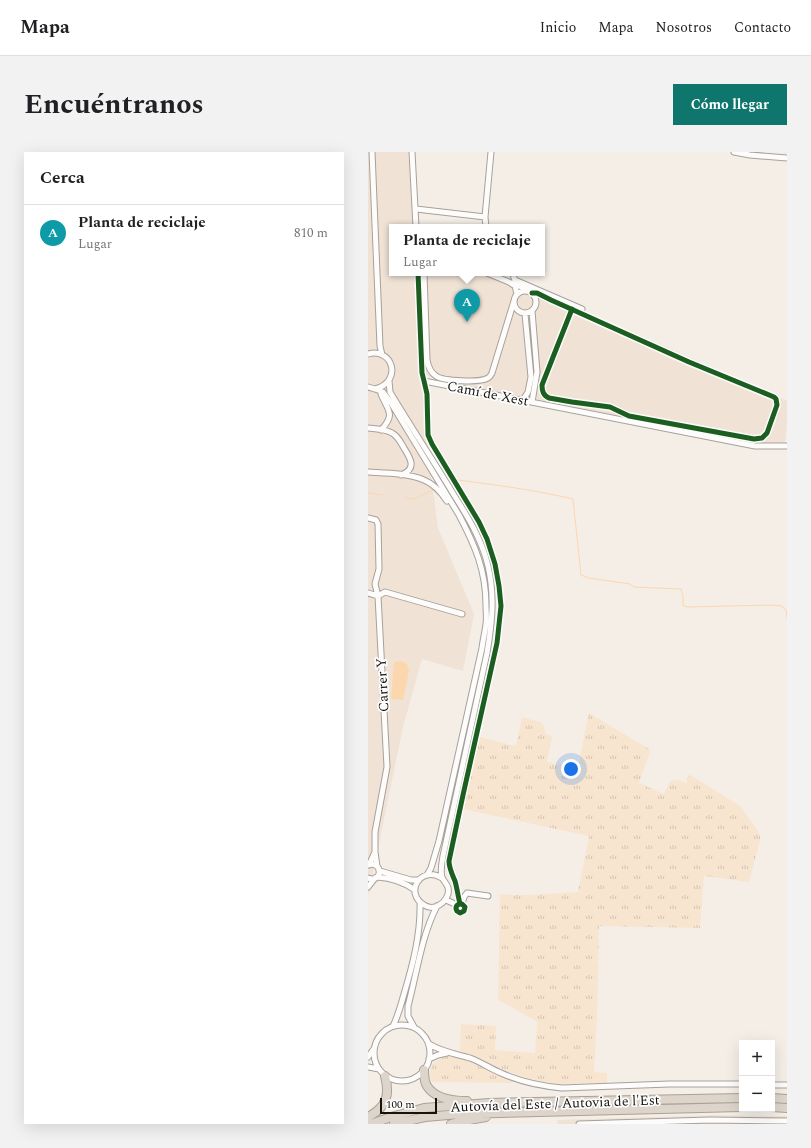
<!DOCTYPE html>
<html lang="es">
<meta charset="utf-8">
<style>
body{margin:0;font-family:Spectral,serif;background:#f2f2f2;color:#202124}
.controls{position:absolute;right:12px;bottom:12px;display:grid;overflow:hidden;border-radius:0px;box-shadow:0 4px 16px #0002}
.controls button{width:36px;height:36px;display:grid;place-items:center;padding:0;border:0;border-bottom:1px solid #e0e0e0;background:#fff;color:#202124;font:20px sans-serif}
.scale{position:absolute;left:12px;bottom:10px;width:57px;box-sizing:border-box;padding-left:4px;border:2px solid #16120d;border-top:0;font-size:11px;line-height:14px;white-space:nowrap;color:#16120d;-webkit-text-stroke:3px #fdfdfd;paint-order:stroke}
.you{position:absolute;left:203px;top:617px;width:14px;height:14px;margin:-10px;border:3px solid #fff;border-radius:50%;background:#1a73e8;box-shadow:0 0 0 6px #1a73e833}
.badge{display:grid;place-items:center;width:26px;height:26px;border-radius:50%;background:#0f766e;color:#fff;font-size:13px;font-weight:700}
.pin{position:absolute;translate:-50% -33px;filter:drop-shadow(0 1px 2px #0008)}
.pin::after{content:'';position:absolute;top:21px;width:14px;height:12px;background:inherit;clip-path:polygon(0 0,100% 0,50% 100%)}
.popup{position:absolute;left:21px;top:72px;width:156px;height:52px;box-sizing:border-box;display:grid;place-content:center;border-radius:0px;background:#fff;filter:drop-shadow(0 1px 3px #0005);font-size:13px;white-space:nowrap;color:#757577}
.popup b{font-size:15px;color:#202124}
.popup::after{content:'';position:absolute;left:50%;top:100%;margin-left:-8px;border:8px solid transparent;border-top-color:#fff}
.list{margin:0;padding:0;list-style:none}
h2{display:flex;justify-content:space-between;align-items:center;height:52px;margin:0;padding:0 16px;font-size:17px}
h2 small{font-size:13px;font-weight:400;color:#757577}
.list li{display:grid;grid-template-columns:26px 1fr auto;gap:12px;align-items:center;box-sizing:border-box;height:56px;padding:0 16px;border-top:1px solid #e0e0e0}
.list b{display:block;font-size:15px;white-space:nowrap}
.list p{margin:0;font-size:13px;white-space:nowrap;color:#757577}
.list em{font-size:13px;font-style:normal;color:#757577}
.map{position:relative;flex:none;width:419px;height:972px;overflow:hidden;border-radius:0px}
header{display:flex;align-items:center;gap:24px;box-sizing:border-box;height:56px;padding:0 20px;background:#fff;border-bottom:1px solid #e0e0e0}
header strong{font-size:19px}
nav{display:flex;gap:22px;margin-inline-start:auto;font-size:14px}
.intro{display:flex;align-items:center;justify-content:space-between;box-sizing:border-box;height:96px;padding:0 24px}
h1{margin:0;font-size:28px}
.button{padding:10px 18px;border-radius:0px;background:#0f766e;color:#fff;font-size:14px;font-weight:700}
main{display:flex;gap:24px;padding:0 24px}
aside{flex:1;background:#fff;border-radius:0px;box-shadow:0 4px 16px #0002}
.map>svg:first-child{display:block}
.built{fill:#f0e3d6}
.grass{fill:url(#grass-tufts)}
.water{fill:#fcd7ad}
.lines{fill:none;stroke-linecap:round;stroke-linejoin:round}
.stream{stroke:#fcd7ad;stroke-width:1}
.minor-casing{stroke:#a6a19c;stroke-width:7}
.highway-casing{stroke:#aba194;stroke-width:10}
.minor{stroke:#fdfcfb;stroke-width:5}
.highway{stroke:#ddd5cc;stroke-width:8}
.cycleway-casing{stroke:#fdfdfd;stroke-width:8}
.cycleway{stroke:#1b5e20;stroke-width:5}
.labels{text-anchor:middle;stroke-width:3.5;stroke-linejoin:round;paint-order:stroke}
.street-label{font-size:14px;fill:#16120d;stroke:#fdfdfd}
</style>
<header>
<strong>Mapa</strong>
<nav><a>Inicio</a><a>Mapa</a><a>Nosotros</a><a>Contacto</a></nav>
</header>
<div class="intro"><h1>Encuéntranos</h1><a class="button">Cómo llegar</a></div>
<main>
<aside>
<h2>Cerca<small></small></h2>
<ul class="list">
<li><span class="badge" style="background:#0f9aa8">A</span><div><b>Planta de reciclaje</b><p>Lugar</p></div><em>810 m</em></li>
</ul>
</aside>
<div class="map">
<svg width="419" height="972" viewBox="0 0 419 972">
<defs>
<pattern id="grass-tufts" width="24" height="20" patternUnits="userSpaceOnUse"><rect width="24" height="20" fill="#f8e5cf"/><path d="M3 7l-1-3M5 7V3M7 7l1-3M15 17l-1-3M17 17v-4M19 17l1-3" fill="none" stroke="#d4c3b1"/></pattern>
</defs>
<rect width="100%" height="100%" fill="#f4eee7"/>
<path class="built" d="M0 0H40L44 40 46 75H24V121H48L52 222 57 248 58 283 70 376 106 462 95 519 54 507 35 575 0 745Z
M52 121H125L174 141 252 177 297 194 419 249V269L417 291H393L75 230 56 222Z
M348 963 419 964V972H189L190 968Z"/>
<path class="grass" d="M221 561 281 597 282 600 271 631 296 642C302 628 303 624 318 631L321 622 372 654 390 679 392 684V689L381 730 336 724 332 776 231 774 229 866 226 920 239 921V931L190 932 173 929 157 926 134 917 92 899 93 872 128 874 127 898 167 901 169 871 168 869 134 850 130 848 132 742 145 743H161L210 740 221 684 95 657 112 585 148 594 154 565 172 570 175 572 178 582 184 584 179 610 208 616 210 615Z
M78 904C101 905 124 919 144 929L146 931 64 930C58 917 66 908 78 904Z"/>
<path class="water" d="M34 509 39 512 41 519 35 548 23 547 26 510Z"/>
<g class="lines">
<path class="stream" d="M88 328H90C128 333 167 338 205 347L213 423 221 426 262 432 266 435 313 437 315 443V454L320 455 403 453 414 454 418 458 419 466
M0 341 14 343
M38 346 46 347 67 337"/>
<defs>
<path id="minor" d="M4 0 12 194 14 203
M44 0 48 75
M366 0 382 3 419 6
M48 57 117 65 123 0
M117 65 118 75
M50 121 54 221 56 229 59 242 60 283 64 292 111 370 119 387 127 412 131 434 133 454 129 491 95 643 81 709C81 716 84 722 87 729 89 736 90 744 92 752H94L97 755 96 759 92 761 89 759C87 756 88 753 92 752
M56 121 59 208C60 214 62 220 68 224 75 229 112 231 120 226 122 225 123 223 124 221L146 149
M119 121 141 130 147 134 149 142
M145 121 146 126 147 128 214 157
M144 131 156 136 160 139
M146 150a11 11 0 1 1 22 0a11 11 0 1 1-22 0Z
M164 141H169L183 148 321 210 406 245 408 247 409 253 399 281 394 286 386 287 261 264 242 255 204 250 181 246C175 243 174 239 174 233L204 157
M0 202C25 195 35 230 7 237
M21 229 22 240C43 275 65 308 86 343 100 365 114 388 120 414 127 444 124 471 119 501L75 704C74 710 72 719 74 725 76 731 82 733 80 742 78 748 73 753 67 755 63 756 59 755 56 753 36 741 52 713 74 726
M56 229 387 294H419
M0 235 7 237 15 240 23 251 91 363C107 393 118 419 118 453 118 460 119 466 118 472 117 480 115 488 114 496L71 689 63 716 59 723
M13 242C20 259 28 262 13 278
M155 248 160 240 163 225 157 162
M164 250 169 220 164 159
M0 276C8 277 17 277 24 281 30 284 33 291 36 296 43 307 49 317 33 323
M0 320C17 321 40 321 56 328 66 332 73 340 79 349
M0 366 8 368 10 372 11 417 7 432 10 444 19 615 7 680V700
M0 441 10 444
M10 444 17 440 94 462
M0 713C15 708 15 732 0 726
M1 713 7 700 9 714
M12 719 43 728H51
M9 725C23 726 36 730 47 738
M0 735 7 726
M78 748 89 753
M94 752 96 745 99 741 120 744
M6 901a28 28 0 1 1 56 0a28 28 0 1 1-56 0Z
M25 874C30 864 33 853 36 842 45 812 53 781 52 750
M46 875 40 864V854C49 821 53 785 69 754
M61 892C74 900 88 902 102 906 113 910 123 917 133 921 153 930 173 934 194 936L301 932H374
M0 905 5 898
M61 907 70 903 79 901
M0 915 11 917
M404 933H419
M211 972 342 968 419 969"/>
<path id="highway" d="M56 918C56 923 56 929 59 934 67 947 85 949 99 949
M404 946 419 947
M404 955 419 956
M0 965C19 955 22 943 17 924
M3 972 23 965 56 956 121 951 374 946
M26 972 57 965 92 962 374 955
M83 972 90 970 118 965"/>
</defs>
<use href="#minor" class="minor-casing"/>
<use href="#highway" class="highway-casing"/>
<use href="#minor" class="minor"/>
<use href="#highway" class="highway"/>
<defs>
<path id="cycleway" d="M50 121 54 221 56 229 59 242 60 283 64 292 111 370 119 387 127 412 131 434 133 454 129 491 95 643 81 709C81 716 84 722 87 729 89 736 90 744 92 752H94L97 755 96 759 92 761 89 759C87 756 88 753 92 752
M164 141H169L183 148 321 210 406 245 408 247 409 253 399 281 394 286 386 287 261 264 242 255 204 250 181 246C175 243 174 239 174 233L204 157"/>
</defs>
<use href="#cycleway" class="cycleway-casing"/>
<use href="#cycleway" class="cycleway"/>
</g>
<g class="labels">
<g class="street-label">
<text transform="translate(120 241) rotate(11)" y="5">Camí de Xest</text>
<text transform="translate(14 533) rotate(-93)" y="5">Carrer Y</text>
<text transform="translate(187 951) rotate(-2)" y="5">Autovía del Este / Autovia de l'Est</text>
</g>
</g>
</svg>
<div class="controls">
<button>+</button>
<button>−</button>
</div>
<div class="scale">100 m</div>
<div class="you"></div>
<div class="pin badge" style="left:99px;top:170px;background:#0f9aa8">A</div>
<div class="popup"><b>Planta de reciclaje</b>Lugar</div>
</div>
</main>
